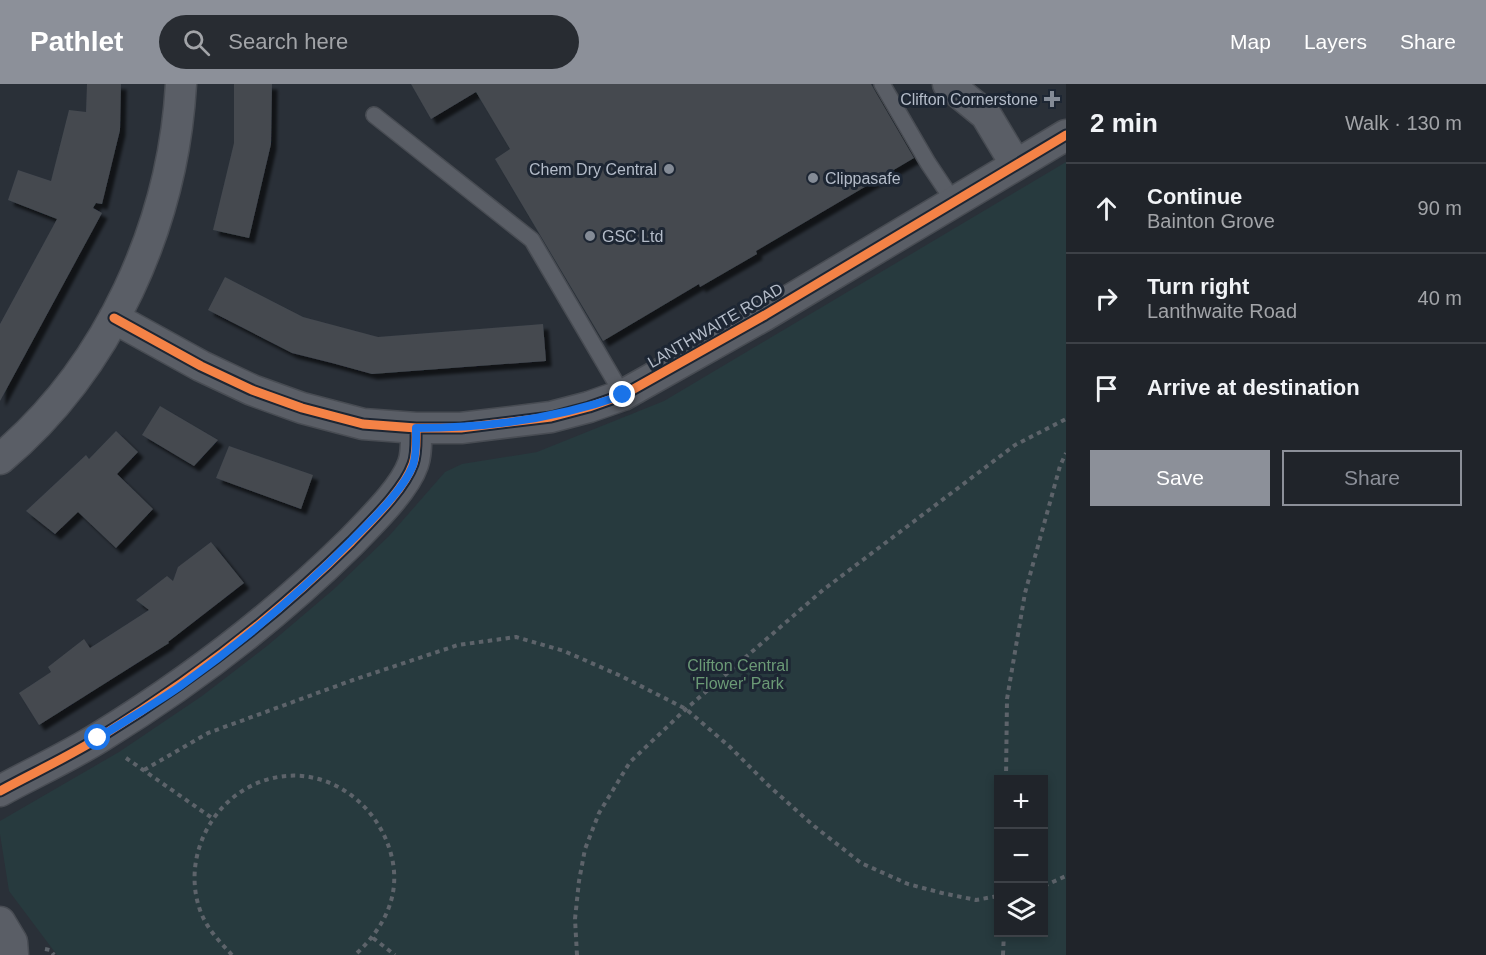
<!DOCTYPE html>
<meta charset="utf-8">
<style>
body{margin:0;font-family:Arial,sans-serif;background:#282c32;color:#f1f3f6}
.controls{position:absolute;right:18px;bottom:18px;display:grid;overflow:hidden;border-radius:0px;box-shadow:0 3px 9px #0003}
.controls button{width:54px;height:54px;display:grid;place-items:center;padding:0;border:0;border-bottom:2px solid #3d4147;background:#20242a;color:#f1f3f6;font:30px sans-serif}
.stop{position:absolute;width:18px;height:18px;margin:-14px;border:4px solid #1a73e8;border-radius:50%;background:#fff}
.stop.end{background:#1a73e8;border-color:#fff;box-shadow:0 2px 6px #0008}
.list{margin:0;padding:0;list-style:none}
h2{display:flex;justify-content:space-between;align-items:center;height:78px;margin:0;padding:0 24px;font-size:26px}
h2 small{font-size:20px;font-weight:400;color:#a2a4a8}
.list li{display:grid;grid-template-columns:39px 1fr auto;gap:18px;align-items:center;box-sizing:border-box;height:90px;padding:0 24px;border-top:2px solid #3d4147}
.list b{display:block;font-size:22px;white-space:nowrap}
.list p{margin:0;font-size:20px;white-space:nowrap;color:#a2a4a8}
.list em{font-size:20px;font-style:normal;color:#a2a4a8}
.actions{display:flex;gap:12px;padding:18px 24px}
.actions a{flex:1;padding:14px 0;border:2px solid #8c9099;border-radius:0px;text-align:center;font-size:21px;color:#8c9099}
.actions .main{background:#8c9099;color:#fff}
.icon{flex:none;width:33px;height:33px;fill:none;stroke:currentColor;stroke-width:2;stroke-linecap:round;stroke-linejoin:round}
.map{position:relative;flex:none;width:1066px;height:871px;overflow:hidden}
header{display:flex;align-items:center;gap:36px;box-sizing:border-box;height:84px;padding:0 30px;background:#8c9099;color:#fff}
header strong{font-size:28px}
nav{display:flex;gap:33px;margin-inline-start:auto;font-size:21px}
.search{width:420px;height:54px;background:#282c32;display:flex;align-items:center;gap:15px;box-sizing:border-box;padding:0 21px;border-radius:33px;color:#a2a4a8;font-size:22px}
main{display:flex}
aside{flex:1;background:#20242a}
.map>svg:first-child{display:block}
.green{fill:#273a3e;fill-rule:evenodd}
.building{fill:#444950;filter:url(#shadow)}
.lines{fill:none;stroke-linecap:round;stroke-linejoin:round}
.lane-casing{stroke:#484c53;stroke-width:18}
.street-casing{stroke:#484c53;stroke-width:33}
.path{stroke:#5d636a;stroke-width:4;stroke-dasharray:4.5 4.5;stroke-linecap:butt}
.lane{stroke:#5a5e66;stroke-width:15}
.street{stroke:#5a5e66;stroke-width:30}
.cycleway-casing{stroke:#1d2633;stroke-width:13}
.cycleway{stroke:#f48246;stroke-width:9}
.route{stroke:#1a73e8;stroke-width:8}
.poi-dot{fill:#848b96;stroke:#1d2633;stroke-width:2}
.labels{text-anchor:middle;stroke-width:6;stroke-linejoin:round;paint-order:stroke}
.poi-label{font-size:16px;fill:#b4bcc9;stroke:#1d2633;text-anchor:end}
.street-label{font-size:16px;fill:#b4bcc9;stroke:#1d2633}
.park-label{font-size:16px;fill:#6b9a76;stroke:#1d2633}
</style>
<header>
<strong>Pathlet</strong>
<div class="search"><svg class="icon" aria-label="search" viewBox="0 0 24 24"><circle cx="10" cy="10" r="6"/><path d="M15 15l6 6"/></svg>Search here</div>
<nav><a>Map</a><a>Layers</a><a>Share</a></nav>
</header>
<main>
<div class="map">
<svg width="1066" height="871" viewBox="0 0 1066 871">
<defs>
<filter id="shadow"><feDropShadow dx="5.5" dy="5.5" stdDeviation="1.5" flood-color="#0009"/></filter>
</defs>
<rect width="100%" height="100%" fill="#2a3038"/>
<path class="green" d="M1066 78V871H57L9 807 0 750V737L119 668 202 612 267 562 334 505 389 452 445 388 462 380 537 368 664 317ZM998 696H1044V848H998Z"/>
<path class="building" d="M87 0H121L120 46 102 120 96 119 93 124 102 129 0 317V240L57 135 8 116 18 86 51 97 69 26 86 28Z
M234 0H272L271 60 249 154 213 146 234 59Z
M411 0H871L914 74 756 167 757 170 700 203 699 200 603 257 495 75 510 65 476 8 431 35Z
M225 193 303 233 378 253 543 240 546 277 372 290 332 279 292 269 208 226Z
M160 322 218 356 194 382 142 351Z
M116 347 138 368 117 390 153 425 116 464 78 428 55 450 26 427 86 371 89 375Z
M229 362 313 391 301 425 216 394Z
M211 458 244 499 168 558 169 559 39 641 19 609 51 588 48 583 84 555 90 564 149 526 136 516 167 492 173 497 178 483Z"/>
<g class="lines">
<defs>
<path id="lane" d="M882 0 928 79 954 118
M374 31 532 156 623 311"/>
<path id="street" d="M948 0 986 31 1016 81
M114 234 201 282 252 306 302 324 363 340 416 344H461L551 333 589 323 623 311 765 231 1066 51
M0 375C109 284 173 141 181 0
M0 707C33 689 68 673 100 653 191 597 275 533 351 458 370 438 404 406 413 380 417 369 416 356 416 344
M0 838 12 858 13 871"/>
</defs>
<use href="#lane" class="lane-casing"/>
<use href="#street" class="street-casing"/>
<path class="path" d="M126 674 212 734
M144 686 208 649 353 596 458 561 516 553 564 567 621 592 686 625 730 663 768 701 814 742 861 779 908 800 942 809 976 816 998 812
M1006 696 1007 615 1025 509 1060 382 1066 369
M1044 802 1066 792
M373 854 395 871
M45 865 50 866 54 871
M232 871C219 857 205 843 199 823 184 776 208 722 253 701 312 673 375 711 391 770 402 811 384 844 355 871
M577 871 575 835 579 797 585 765 599 729 630 678 686 625 823 506 1015 361 1066 335
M1003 871 1004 848"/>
<use href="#lane" class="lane"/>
<use href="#street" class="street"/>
<defs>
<path id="cycleway" d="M114 234 201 282 252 306 302 324 363 340 416 344H461L551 333 589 323 623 311 765 231 1066 51
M0 707C33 689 68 673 100 653 191 597 275 533 351 458 370 438 404 406 413 380 417 369 416 356 416 344"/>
</defs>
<use href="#cycleway" class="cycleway-casing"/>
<use href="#cycleway" class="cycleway"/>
</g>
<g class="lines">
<path class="route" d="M98 654C125 637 153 621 179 603 241 559 300 509 353 455 372 436 404 405 413 381 417 370 416 356 416 344 487 344 556 335 623 311"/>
</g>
<g class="poi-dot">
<path d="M1049 6h6v6h6v6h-6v6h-6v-6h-6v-6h6z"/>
<circle cx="669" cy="85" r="6"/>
<circle cx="813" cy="94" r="6"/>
<circle cx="590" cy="152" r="6"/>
</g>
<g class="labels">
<g class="poi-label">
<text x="1038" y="21">Clifton Cornerstone</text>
<text x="657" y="91">Chem Dry Central</text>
<text x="825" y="100" text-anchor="start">Clippasafe</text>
<text x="602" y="158" text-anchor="start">GSC Ltd</text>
</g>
<g class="street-label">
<text transform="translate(715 241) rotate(-30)" y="6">LANTHWAITE ROAD</text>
</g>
<g class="park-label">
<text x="738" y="587">Clifton Central<tspan x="738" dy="18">'Flower' Park</tspan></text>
</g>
</g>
</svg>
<div class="controls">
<button>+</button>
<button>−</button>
<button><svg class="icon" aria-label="layers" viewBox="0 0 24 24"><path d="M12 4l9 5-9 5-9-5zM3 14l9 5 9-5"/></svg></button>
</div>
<div class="stop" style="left:98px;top:654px"></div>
<div class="stop end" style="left:623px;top:311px"></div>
</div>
<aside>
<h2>2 min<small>Walk · 130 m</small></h2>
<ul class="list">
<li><svg class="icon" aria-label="ahead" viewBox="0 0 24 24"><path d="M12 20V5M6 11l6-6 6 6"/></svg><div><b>Continue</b><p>Bainton Grove</p></div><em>90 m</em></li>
<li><svg class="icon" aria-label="right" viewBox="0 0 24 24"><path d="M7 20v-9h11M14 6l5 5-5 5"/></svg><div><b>Turn right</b><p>Lanthwaite Road</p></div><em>40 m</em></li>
<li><svg class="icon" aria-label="arrive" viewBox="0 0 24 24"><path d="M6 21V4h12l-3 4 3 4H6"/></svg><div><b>Arrive at destination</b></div></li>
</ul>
<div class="actions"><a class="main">Save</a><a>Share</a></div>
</aside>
</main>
